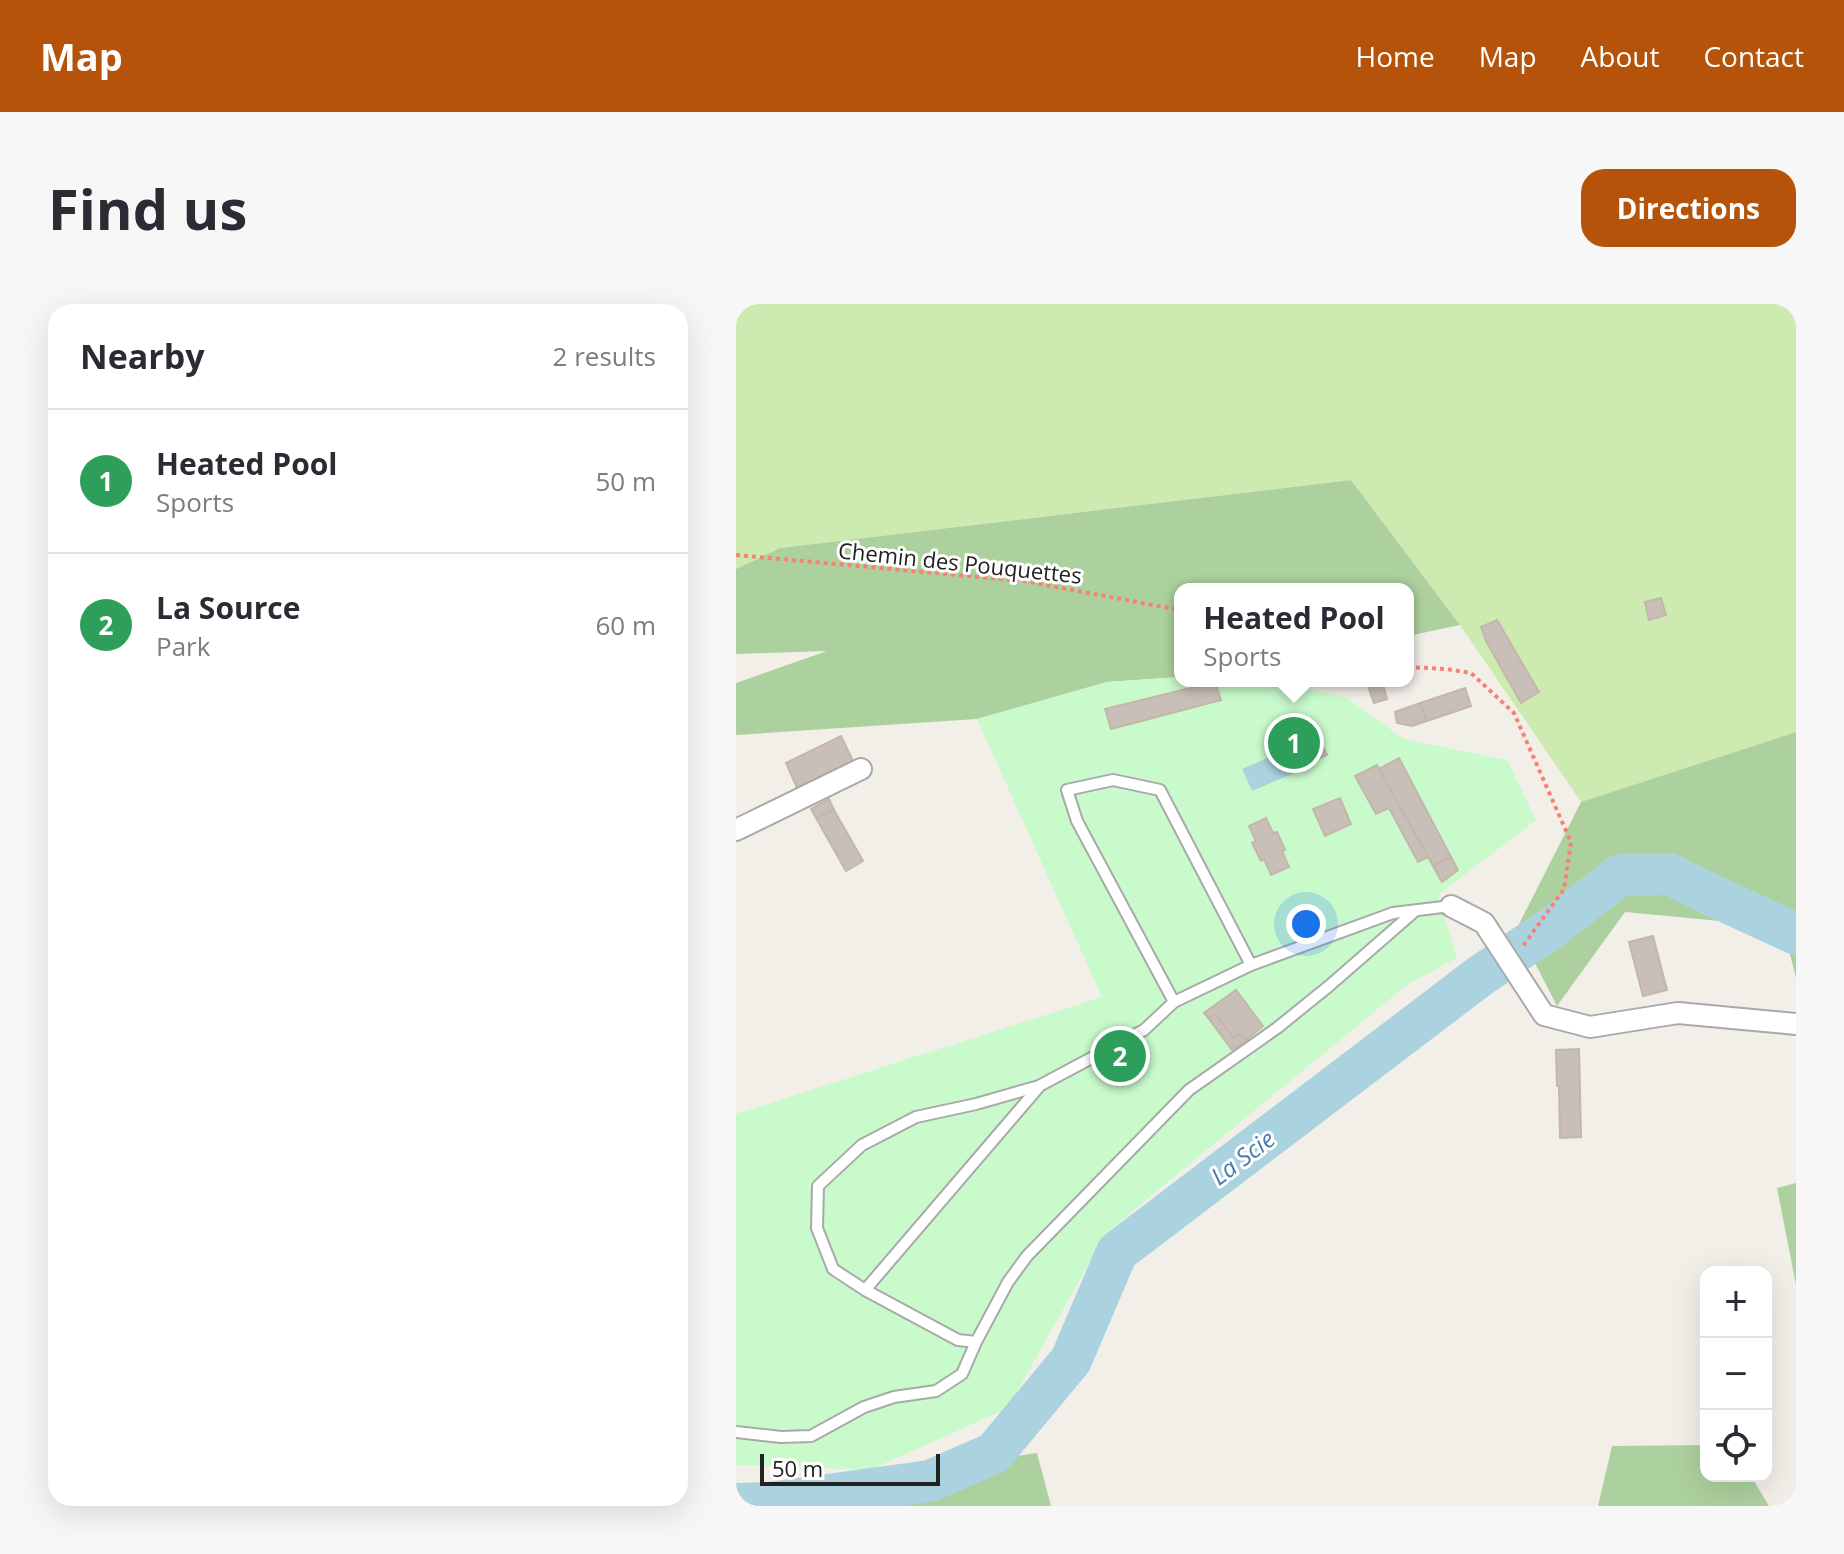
<!DOCTYPE html>
<meta charset="utf-8">
<style>
body{margin:0;font-family:"Open Sans",sans-serif;background:#f7f7f7;color:#2b2b33}
.controls{position:absolute;right:24px;bottom:24px;display:grid;overflow:hidden;border-radius:16px;box-shadow:0 8px 32px #0002}
.controls button{width:72px;height:72px;display:grid;place-items:center;padding:0;border:0;border-bottom:2px solid #e1e1e2;background:#fff;color:#2b2b33;font:40px sans-serif}
.scale{position:absolute;left:24px;bottom:20px;width:180px;box-sizing:border-box;padding-left:8px;border:4px solid #222;border-top:0;font-size:22px;line-height:28px;white-space:nowrap;color:#222;-webkit-text-stroke:6px #fff;paint-order:stroke}
.you{position:absolute;left:570px;top:620px;width:28px;height:28px;margin:-20px;border:6px solid #fff;border-radius:50%;background:#1a73e8;box-shadow:0 0 0 12px #1a73e833}
.badge{display:grid;place-items:center;width:52px;height:52px;border-radius:50%;background:#b45309;color:#fff;font-size:26px;font-weight:700}
.pin{position:absolute;translate:-50% -50%;border:4px solid #fff;box-shadow:0 2px 8px #0006}
.popup{position:absolute;left:438px;top:279px;width:240px;height:104px;box-sizing:border-box;display:grid;place-content:center;border-radius:16px;background:#fff;filter:drop-shadow(0 2px 6px #0005);font-size:26px;white-space:nowrap;color:#7c7c81}
.popup b{font-size:30px;color:#2b2b33}
.popup::after{content:'';position:absolute;left:50%;top:100%;margin-left:-16px;border:16px solid transparent;border-top-color:#fff}
.list{margin:0;padding:0;list-style:none}
h2{display:flex;justify-content:space-between;align-items:center;height:104px;margin:0;padding:0 32px;font-size:34px}
h2 small{font-size:26px;font-weight:400;color:#7c7c81}
.list li{display:grid;grid-template-columns:52px 1fr auto;gap:24px;align-items:center;box-sizing:border-box;height:144px;padding:0 32px;border-top:2px solid #e1e1e2}
.list b{display:block;font-size:30px;white-space:nowrap}
.list p{margin:0;font-size:26px;white-space:nowrap;color:#7c7c81}
.list em{font-size:26px;font-style:normal;color:#7c7c81}
.icon{flex:none;width:44px;height:44px;fill:none;stroke:currentColor;stroke-width:2;stroke-linecap:round;stroke-linejoin:round}
.map{position:relative;flex:none;width:1060px;height:1202px;overflow:hidden;border-radius:24px}
header{display:flex;align-items:center;gap:48px;box-sizing:border-box;height:112px;padding:0 40px;background:#b45309;color:#fff}
header strong{font-size:38px}
nav{display:flex;gap:44px;margin-inline-start:auto;font-size:28px}
.intro{display:flex;align-items:center;justify-content:space-between;box-sizing:border-box;height:192px;padding:0 48px}
h1{margin:0;font-size:56px}
.button{padding:20px 36px;border-radius:24px;background:#b45309;color:#fff;font-size:28px;font-weight:700}
main{display:flex;gap:48px;padding:0 48px}
aside{flex:1;background:#fff;border-radius:24px;box-shadow:0 8px 32px #0002}
.map>svg:first-child{display:block}
.grass{fill:#cdebb0}
.forest{fill:#add19e}
.park{fill:#c8facc}
.water{fill:#aad3df}
.lines{fill:none;stroke-linecap:round;stroke-linejoin:round}
.river{stroke:#aad3df;stroke-width:42}
.building{fill:#c7bfb8;stroke:#c4b6ab;stroke-width:2}
.service-casing{stroke:#a9a9a9;stroke-width:14}
.minor-casing{stroke:#a9a9a9;stroke-width:24}
.path{stroke:#fa8072;stroke-width:4;stroke-dasharray:4 4;stroke-linecap:butt}
.service{stroke:#fff;stroke-width:10}
.minor{stroke:#fff;stroke-width:20}
.labels{text-anchor:middle;stroke-width:6;stroke-linejoin:round;paint-order:stroke}
.street-label{font-size:22px;fill:#222;stroke:#fff}
.water-label{font-size:24px;font-style:italic;fill:#4a7aab;stroke:#fff}
</style>
<header>
<strong>Map</strong>
<nav><a>Home</a><a>Map</a><a>About</a><a>Contact</a></nav>
</header>
<div class="intro"><h1>Find us</h1><a class="button">Directions</a></div>
<main>
<aside>
<h2>Nearby<small>2 results</small></h2>
<ul class="list">
<li><span class="badge" style="background:#2e9e5b">1</span><div><b>Heated Pool</b><p>Sports</p></div><em>50 m</em></li>
<li><span class="badge" style="background:#2e9e5b">2</span><div><b>La Source</b><p>Park</p></div><em>60 m</em></li>
</ul>
</aside>
<div class="map">
<svg width="1060" height="1202" viewBox="0 0 1060 1202">
<rect width="100%" height="100%" fill="#f2efe9"/>
<path class="grass" d="M0 0H1060V428L845 498 724 321 615 176 44 244 0 265Z"/>
<path class="forest" d="M615 176 724 321 672 332V285H444V373L371 378 241 415 0 431V379L91 347 0 350V265L44 244Z
M1060 428V674L1047 623 889 608 821 702 781 624 845 498Z
M1060 879V981L1041 884Z
M970 1141V1172H1015L1033 1202H862L876 1142Z
M301 1149 315 1202H0V1193L3 1192Z"/>
<path class="park" d="M444 373V377H537L609 393 668 435 771 456 800 516 702 591 721 654 672 680 370 929 272 1104 134 1166 0 1161V810L366 693 241 415 371 378Z"/>
<path class="water" d="M552 445 556 451 561 448 566 459 561 461 563 467 516 487 506 465Z"/>
<g class="lines">
<path class="river" d="M0 1200 33 1199 194 1177 258 1149 335 1056 381 948 744 672 817 623 884 571 933 570 967 587 1060 630"/>
</g>
<path class="building" d="M925 294 930 311 913 316 909 298Z
M761 316 803 388 785 399 750 337 745 323Z
M639 377H646L651 395 638 399 631 379Z
M479 378 485 396 375 425 369 405Z
M729 384 735 402 691 417 684 399Z
M684 399 691 417 676 422 661 419 659 408Z
M577 421 591 451 581 455 575 441 568 444 561 428Z
M105 432 117 457 61 484 50 459Z
M663 454 715 553 697 562 643 465Z
M641 461 643 465 692 553 682 558 653 504 640 510 619 472Z
M604 494 615 520 589 532 577 505Z
M93 495 98 506 80 514 75 505Z
M98 506 127 557 110 567 80 514Z
M530 514 537 529 541 528 549 546 546 547 553 563 535 571 528 555 525 557 516 539 520 537 513 522Z
M715 553 722 566 706 578 697 562Z
M917 632 931 686 907 692 893 638Z
M500 686 527 722 509 737 504 730 498 734 479 710 473 715 468 709Z
M479 710 498 734 504 730 509 737 496 746 473 715Z
M843 745 845 833 824 834 823 782H821L820 746Z"/>
<g class="lines">
<defs>
<path id="service" d="M679 607 593 682 541 724 453 786 291 952 272 978 240 1038 222 1036 129 986 97 965 81 924 82 882 126 841 180 813 240 800 303 782 408 726 438 698 341 517 331 486 377 476 424 486 515 661 657 609 715 602
M438 698 515 661
M129 986 302 784
M0 1128 45 1133 75 1132 128 1103 158 1093 200 1087 226 1070 240 1038"/>
<path id="minor" d="M0 526 125 465
M715 602 748 619 808 711 854 723 942 709 1060 720"/>
</defs>
<use href="#service" class="service-casing"/>
<use href="#minor" class="minor-casing"/>
<path class="path" d="M0 251 288 277 444 306
M672 363 710 365 735 369 778 409 835 538 828 585 787 642"/>
<use href="#service" class="service"/>
<use href="#minor" class="minor"/>
</g>
<g class="labels">
<g class="street-label">
<text transform="translate(224 259) rotate(6)" y="8">Chemin des Pouquettes</text>
</g>
<g class="water-label">
<text transform="translate(507 854) rotate(-37)" y="8">La Scie</text>
</g>
</g>
</svg>
<div class="controls">
<button>+</button>
<button>−</button>
<button><svg class="icon" aria-label="locate" viewBox="0 0 24 24"><circle cx="12" cy="12" r="6"/><path d="M12 2v4M12 18v4M2 12h4M18 12h4"/></svg></button>
</div>
<div class="scale">50 m</div>
<div class="you"></div>
<div class="pin badge" style="left:558px;top:439px;background:#2e9e5b">1</div>
<div class="popup"><b>Heated Pool</b>Sports</div>
<div class="pin badge" style="left:384px;top:752px;background:#2e9e5b">2</div>
</div>
</main>
